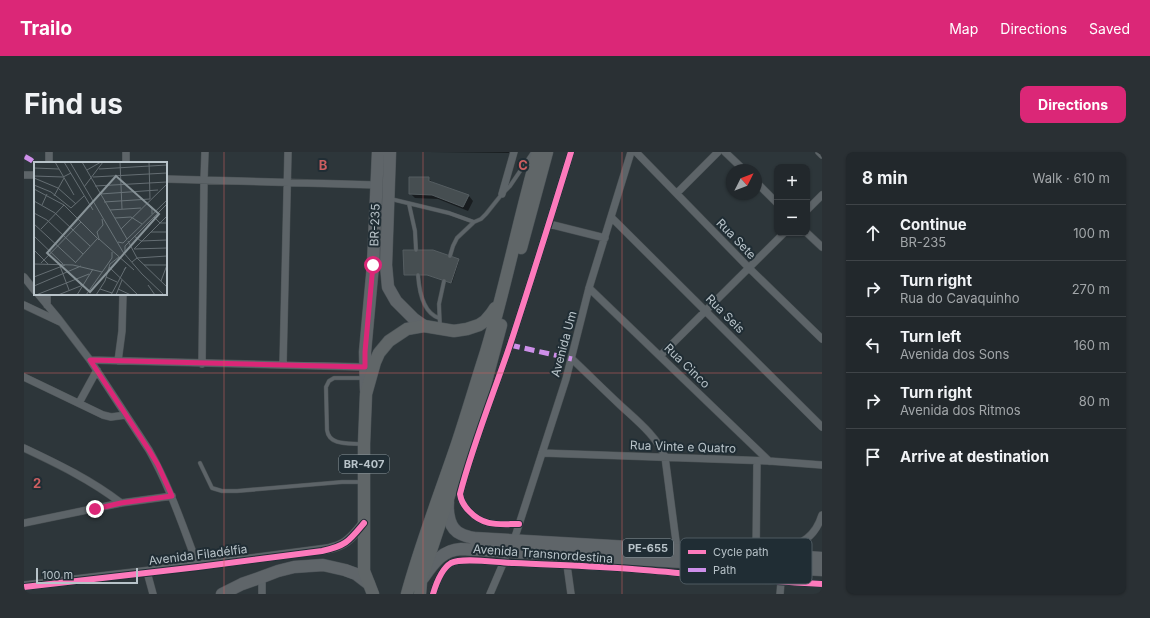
<!DOCTYPE html>
<meta charset="utf-8">
<style>
body{margin:0;font-family:Inter,sans-serif;background:#2a3034;color:#f1f3f6}
.controls{position:absolute;right:12px;top:12px;display:grid;overflow:hidden;border-radius:8px;box-shadow:0 1px 3px #0004}
.controls button{width:36px;height:36px;display:grid;place-items:center;padding:0;border:0;border-bottom:1px solid #3f4448;background:#22282c;color:#f1f3f6;font:20px sans-serif}
.compass{position:absolute;left:702px;top:12px;width:36px;height:36px;border-radius:50%;background:#22282c;box-shadow:0 1px 3px #0004;rotate:48deg}
.scale{position:absolute;left:12px;bottom:10px;width:102px;box-sizing:border-box;padding-left:4px;border:2px solid #b8c3c9;border-top:0;font-size:11px;line-height:14px;white-space:nowrap;color:#b8c3c9;-webkit-text-stroke:3px #202d34;paint-order:stroke}
.stop{position:absolute;width:12px;height:12px;margin:-9px;border:3px solid #db2777;border-radius:50%;background:#fff}
.stop.end{background:#db2777;border-color:#fff;box-shadow:0 1px 4px #0008}
.list{margin:0;padding:0;list-style:none}
h2{display:flex;justify-content:space-between;align-items:center;height:52px;margin:0;padding:0 16px;font-size:17px}
h2 small{font-size:13px;font-weight:400;color:#a2a6a9}
.list li{display:grid;grid-template-columns:26px 1fr auto;gap:12px;align-items:center;box-sizing:border-box;height:56px;padding:0 16px;border-top:1px solid #3f4448}
.list b{display:block;font-size:15px;white-space:nowrap}
.list p{margin:0;font-size:13px;white-space:nowrap;color:#a2a6a9}
.list em{font-size:13px;font-style:normal;color:#a2a6a9}
.icon{flex:none;width:22px;height:22px;fill:none;stroke:currentColor;stroke-width:2;stroke-linecap:round;stroke-linejoin:round}
.map{position:relative;flex:none;width:798px;height:442px;overflow:hidden;border-radius:8px}
header{display:flex;align-items:center;gap:24px;box-sizing:border-box;height:56px;padding:0 20px;background:#db2777;color:#fff}
header strong{font-size:19px}
nav{display:flex;gap:22px;margin-inline-start:auto;font-size:14px}
.intro{display:flex;align-items:center;justify-content:space-between;box-sizing:border-box;height:96px;padding:0 24px}
h1{margin:0;font-size:28px}
.button{padding:10px 18px;border-radius:8px;background:#db2777;color:#fff;font-size:14px;font-weight:700}
main{display:flex;gap:24px;padding:0 24px}
aside{flex:1;background:#22282c;border-radius:8px;box-shadow:0 1px 3px #0004}
.map>svg:first-child{display:block}
.shadow{fill:#0007}
.building{fill:#464e51;stroke:#555d61}
.lines{fill:none;stroke-linecap:round;stroke-linejoin:round}
.service-casing{stroke:#4a5154;stroke-width:4.5}
.minor-casing{stroke:#4a5154;stroke-width:8}
.tertiary-casing{stroke:#4a5154;stroke-width:10}
.primary-casing{stroke:#4b5256;stroke-width:13}
.trunk-casing{stroke:#4c5458;stroke-width:13}
.service{stroke:#5d6468;stroke-width:3.5}
.minor{stroke:#5d6468;stroke-width:7}
.tertiary{stroke:#5d6468;stroke-width:9}
.primary{stroke:#5f6569;stroke-width:12}
.trunk{stroke:#606668;stroke-width:12}
.quiet{stroke:#ce8fe9;stroke-width:5;stroke-dasharray:10 5;stroke-linecap:butt}
.cycleway-casing{stroke:#202d34;stroke-width:8}
.cycleway{stroke:#fd7abc;stroke-width:6}
.route{stroke:#db2777;stroke-width:5}
.grid{fill:none;stroke:#cc5e60;stroke-width:1;stroke-opacity:0.55}
.labels{text-anchor:middle;stroke-width:4;stroke-linejoin:round;paint-order:stroke}
.shield{fill:#202d34;stroke:#8a969c;stroke-width:1}
.shield-label{font-size:11px;font-weight:bold;fill:#b8c3c9}
.street-label{font-size:12px;fill:#b8c3c9;stroke:#202d34}
.inset-road{fill:none;stroke:#656e73;stroke-width:1}
.view{fill:#879297;fill-opacity:0.15;stroke:#879297;stroke-width:2}
.inset-edge{fill:none;stroke:#b8c3c9;stroke-width:2}
.key{fill:#202d34;stroke:#4e5a61;stroke-width:1}
.key-label{font-size:11px;fill:#b8c3c9}
.grid-label{font-size:13px;text-anchor:middle;font-weight:bold;fill:#cc5e60;stroke:#202d34;stroke-width:4;stroke-linejoin:round;paint-order:stroke}
</style>
<header>
<strong>Trailo</strong>
<nav><a>Map</a><a>Directions</a><a>Saved</a></nav>
</header>
<div class="intro"><h1>Find us</h1><a class="button">Directions</a></div>
<main>
<div class="map">
<svg width="798" height="442" viewBox="0 0 798 442">
<rect width="100%" height="100%" fill="#2d363a"/>
<path class="shadow" d="M404 0H485V1Z
M404 26 409 31 445 44 449 49 444 59 414 47 391 46 386 41Z
M434 108 435 109 428 131 405 123H381V122Z"/>
<path class="building" d="M385 25H405V29L445 43 439 55 408 43 385 42Z
M379 98H409L435 107 427 131 403 123H380Z"/>
<g class="lines">
<defs>
<path id="service" d="M367 47 425 61 450 70
M385 52 391 79 392 98
M426 104 429 94 433 86 450 70 457 67 462 62 478 42 486 34 509 0
M394 123C395 137 399 161 415 166
M416 175 415 152 420 129
M337 292C325 291 305 294 303 278L302 235 305 229 310 226H339
M176 311 188 336 198 339H213L318 330H337"/>
<path id="minor" d="M612 0 725 116 798 187
M701 0 720 18
M795 0 798 3
M25 11V0
M102 11V0
M0 23H11
M142 27 353 33
M732 30 753 51
M653 41 694 0
M478 42 490 0
M783 58 798 43
M587 65 798 275
M525 72 581 86
M783 81 798 95
M0 125 11 139
M565 136 745 309
M14 142 34 166 66 208 125 298C146 335 159 375 174 414
M0 153 36 170
M23 153V142
M636 204 760 81
M548 207C564 222 579 237 595 252 611 267 633 284 641 305L653 397
M66 208 341 215
M94 209 98 179 99 142
M178 212 180 28 181 0
M259 213 264 0
M0 225 79 263 87 265 102 263
M55 251 73 218
M0 296C34 312 67 328 97 351
M518 301 745 309 798 313
M0 371 97 351 148 344
M495 372C475 372 460 375 445 359 440 354 437 349 436 342 449 292 469 243 486 193 507 129 527 65 547 0
M490 388 542 227 565 136 607 0
M751 401C774 392 790 389 798 363
M732 402 733 309
M543 413 547 442
M756 415 757 430 756 442
M123 420 129 442
M238 425V442
M409 442C412 432 417 417 427 411 439 405 475 411 490 411 529 413 569 414 608 417 671 422 734 429 798 432
M466 442 481 407"/>
<path id="tertiary" d="M0 434 211 409 303 397C307 396 312 395 316 393 326 389 334 378 340 370"/>
<path id="primary" d="M366 0 362 113 364 135 372 149 390 167 400 174
M342 238 341 200 349 113 354 0
M424 350C423 361 425 377 437 382 441 384 445 385 450 386L798 406
M399 426C409 412 418 398 437 397L798 418
M198 442 218 432 238 425 254 419 270 415 299 413 321 418 332 422 345 432"/>
<path id="trunk" d="M497 96 523 0
M349 442 340 419V292L342 242 351 210 355 201 365 189 383 177 400 174 430 179 443 177 455 173 461 169 467 162 471 156
M383 442C397 391 416 342 433 292 443 262 452 231 462 200 482 134 495 66 514 0
M396 442 397 429 460 237 477 173"/>
</defs>
<use href="#service" class="service-casing"/>
<use href="#minor" class="minor-casing"/>
<use href="#tertiary" class="tertiary-casing"/>
<use href="#primary" class="primary-casing"/>
<use href="#trunk" class="trunk-casing"/>
<use href="#service" class="service"/>
<use href="#minor" class="minor"/>
<use href="#tertiary" class="tertiary"/>
<use href="#primary" class="primary"/>
<use href="#trunk" class="trunk"/>
<path class="quiet" d="M0 4 7 8 11 11
M486 193 548 207"/>
<defs>
<path id="cycleway" d="M495 372C475 372 460 375 445 359 440 354 437 349 436 342 449 292 469 243 486 193 507 129 527 65 547 0
M0 435 174 415 298 399C322 394 325 389 340 371
M409 442C412 432 417 417 427 411 439 405 475 411 490 411 529 413 569 414 608 417 671 422 734 429 798 432"/>
</defs>
<use href="#cycleway" class="cycleway-casing"/>
<use href="#cycleway" class="cycleway"/>
</g>
<g class="lines">
<path class="route" d="M71 357 97 351 148 344 134 313 125 298 66 208 341 215V200L349 113"/>
</g>
<path class="grid" d="M200 0V442M399 0V442M598 0V442M0 221H798"/>
<g class="labels">
<g class="shield">
<rect x="315" y="303" width="50" height="18" rx="3"/>
<rect x="599" y="387" width="50" height="18" rx="3"/>
</g>
<g class="shield-label">
<text x="340" y="316">BR-407</text>
<text x="624" y="400">PE-655</text>
</g>
<g class="street-label">
<text transform="translate(351 73) rotate(-88)" y="4">BR-235</text>
<text transform="translate(712 87) rotate(46)" y="4">Rua Sete</text>
<text transform="translate(701 162) rotate(45)" y="4">Rua Seis</text>
<text transform="translate(540 192) rotate(-75)" y="4">Avenida Um</text>
<text transform="translate(663 214) rotate(44)" y="4">Rua Cinco</text>
<text transform="translate(659 295) rotate(2)" y="4">Rua Vinte e Quatro</text>
<text transform="translate(519 402) rotate(4)" y="4">Avenida Transnordestina</text>
<text transform="translate(174 403) rotate(-7)" y="4">Avenida Filadélfia</text>
</g>
</g>
<g transform="translate(10 10)">
<rect width="133" height="133" fill="#2d363a"/>
<path class="inset-road" d="M21 0 40 33M30 0 59 48M36 0 89 90 108 112 130 133M48 0 93 77M86 0 88 47M115 0 116 37M0 6 25 7M65 7 133 3M53 8 67 0M0 14 29 15 37 11M59 15 133 11M0 16 24 26 42 42M0 23 17 30 37 46M61 24 133 20M50 25 69 0M0 27 30 43 65 78M66 32 124 28M20 34 30 16M0 39 21 51 56 84M70 40 116 37M113 41 118 47V52M8 43 13 32M37 46 50 34M76 48 107 46M0 51 13 58 49 92M120 55 126 61H133M81 56 97 55 108 62M68 57 69 63 63 70 65 77 100 108M0 62 41 100M7 67 30 43M87 67 133 22M117 70H133M133 70V87M0 74 29 102M100 74 107 79 133 78M94 79 103 96 133 125M84 80 89 81 133 38M100 87 133 54M100 87 133 86M0 88 14 102M91 90V84L133 42M98 100 103 96 133 94M7 101 47 60M41 101 63 77M0 102 39 103 68 110M110 103H133M26 104 35 128M75 105 104 133M0 115 31 103M72 115 83 120M127 119 133 103M114 123 121 133M0 124 47 104M66 127 78 131M84 127 97 133M2 133 55 112M24 133 49 123M43 133 59 107M52 133 78 96V90M62 133 71 119 76 102 85 95M77 133 92 105 90 108M82 133 88 118"/>
<path class="view" d="M82 14 125 52 56 130 13 91Z"/>
<rect width="133" height="133" class="inset-edge"/>
</g>
<rect x="656" y="386" width="132" height="46" rx="6" class="key"/>
<rect x="664" y="398" width="18" height="4" fill="#fd7abc"/>
<rect x="664" y="416" width="18" height="4" fill="#ce8fe9"/>
<g class="key-label">
<text x="689" y="404">Cycle path</text>
<text x="689" y="422">Path</text>
</g>
<g class="grid-label">
<text x="299" y="18">B</text>
<text x="499" y="18">C</text>
<text x="13" y="336">2</text>
</g>
</svg>
<div class="controls">
<button>+</button>
<button>−</button>
</div>
<svg class="compass" viewBox="-18 -18 36 36"><path d="M0-13l5 13h-10z" fill="#e53935"/><path d="M0 13l5-13h-10z" fill="#a2a6a9"/></svg>
<div class="scale">100 m</div>
<div class="stop" style="left:349px;top:113px"></div>
<div class="stop end" style="left:71px;top:357px"></div>
</div>
<aside>
<h2>8 min<small>Walk · 610 m</small></h2>
<ul class="list">
<li><svg class="icon" aria-label="ahead" viewBox="0 0 24 24"><path d="M12 20V5M6 11l6-6 6 6"/></svg><div><b>Continue</b><p>BR-235</p></div><em>100 m</em></li>
<li><svg class="icon" aria-label="right" viewBox="0 0 24 24"><path d="M7 20v-9h11M14 6l5 5-5 5"/></svg><div><b>Turn right</b><p>Rua do Cavaquinho</p></div><em>270 m</em></li>
<li><svg class="icon" aria-label="left" viewBox="0 0 24 24"><path d="M17 20v-9H6M10 6l-5 5 5 5"/></svg><div><b>Turn left</b><p>Avenida dos Sons</p></div><em>160 m</em></li>
<li><svg class="icon" aria-label="right" viewBox="0 0 24 24"><path d="M7 20v-9h11M14 6l5 5-5 5"/></svg><div><b>Turn right</b><p>Avenida dos Ritmos</p></div><em>80 m</em></li>
<li><svg class="icon" aria-label="arrive" viewBox="0 0 24 24"><path d="M6 21V4h12l-3 4 3 4H6"/></svg><div><b>Arrive at destination</b></div></li>
</ul>
</aside>
</main>
